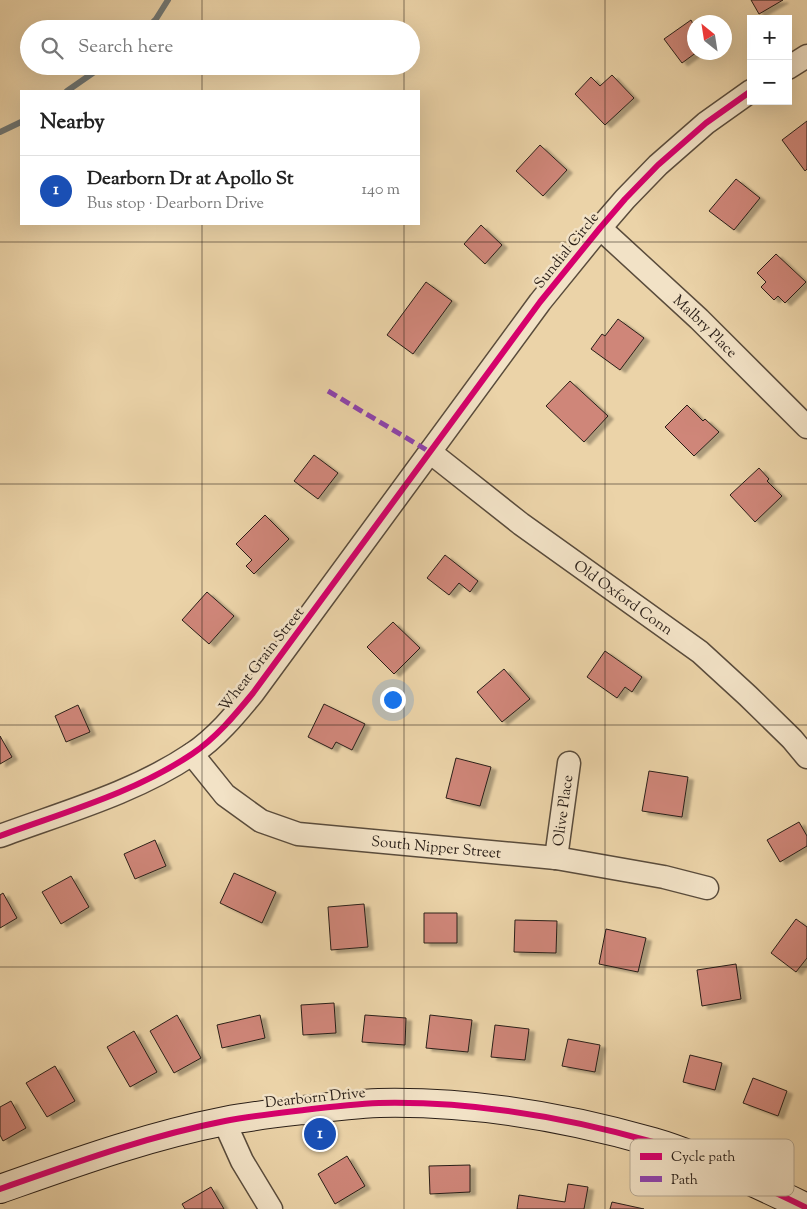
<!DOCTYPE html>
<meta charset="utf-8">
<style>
body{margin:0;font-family:"Sorts Mill Goudy",serif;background:#f2f2f2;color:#222}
.controls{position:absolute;right:15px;top:15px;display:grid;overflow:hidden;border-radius:0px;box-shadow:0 5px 20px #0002}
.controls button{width:45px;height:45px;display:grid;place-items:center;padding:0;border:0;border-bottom:1px solid #e0e0e0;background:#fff;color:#222;font:25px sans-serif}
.compass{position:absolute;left:687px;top:15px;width:45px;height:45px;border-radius:50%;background:#fff;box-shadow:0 5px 20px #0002;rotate:330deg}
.you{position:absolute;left:392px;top:699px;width:18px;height:18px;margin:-12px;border:4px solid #fff;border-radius:50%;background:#1a73e8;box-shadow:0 0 0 8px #1a73e833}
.badge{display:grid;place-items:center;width:32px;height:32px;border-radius:50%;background:#0b8043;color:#fff;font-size:16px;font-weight:700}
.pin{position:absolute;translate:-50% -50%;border:2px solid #fff;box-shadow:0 1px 5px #0006}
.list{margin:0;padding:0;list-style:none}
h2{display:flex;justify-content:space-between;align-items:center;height:65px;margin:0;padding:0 20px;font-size:21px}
h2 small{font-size:16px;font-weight:400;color:#767676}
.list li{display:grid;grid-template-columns:32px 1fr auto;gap:15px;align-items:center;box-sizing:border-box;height:70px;padding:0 20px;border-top:1px solid #e0e0e0}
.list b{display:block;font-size:19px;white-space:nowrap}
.list p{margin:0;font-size:16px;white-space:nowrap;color:#767676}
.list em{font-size:16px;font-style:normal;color:#767676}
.icon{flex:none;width:28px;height:28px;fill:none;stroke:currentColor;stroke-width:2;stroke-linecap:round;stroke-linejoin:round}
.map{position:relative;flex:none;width:807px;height:1209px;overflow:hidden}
.search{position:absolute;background:#fff;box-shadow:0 5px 20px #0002;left:20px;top:20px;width:400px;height:55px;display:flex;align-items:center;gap:12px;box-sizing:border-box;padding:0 18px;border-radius:28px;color:#767676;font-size:19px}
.panel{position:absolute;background:#fff;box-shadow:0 5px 20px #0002;left:20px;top:90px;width:400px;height:135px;border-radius:0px}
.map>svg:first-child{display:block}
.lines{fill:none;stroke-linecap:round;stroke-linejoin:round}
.stream{stroke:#707876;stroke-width:6}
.building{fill:#cf8679;stroke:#2a1f18;filter:url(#shadow)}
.street-casing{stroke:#5a4c3c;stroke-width:25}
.secondary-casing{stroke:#2a1f18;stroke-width:30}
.street{stroke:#f2e2c6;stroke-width:22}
.secondary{stroke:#f2e2c6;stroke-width:28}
.quiet{stroke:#8e44ad;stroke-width:5;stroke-dasharray:10 5;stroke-linecap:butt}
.cycleway-casing{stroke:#f2e2c6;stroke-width:9}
.cycleway{stroke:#d6006c;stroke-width:6}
.grid{fill:none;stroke:#2a1f18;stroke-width:1;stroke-opacity:0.55}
.labels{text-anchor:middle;stroke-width:5;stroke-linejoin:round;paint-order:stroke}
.street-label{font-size:15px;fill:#2a1f18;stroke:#f2e2c6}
.key{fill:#f2e2c6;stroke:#b6a892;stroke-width:1}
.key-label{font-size:14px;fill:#2a1f18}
</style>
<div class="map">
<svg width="807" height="1209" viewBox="0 0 807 1209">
<defs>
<filter id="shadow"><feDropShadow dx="5.5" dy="3" stdDeviation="1" flood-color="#0004"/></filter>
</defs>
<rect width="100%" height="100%" fill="#ebd3a8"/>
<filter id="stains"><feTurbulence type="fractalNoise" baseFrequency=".004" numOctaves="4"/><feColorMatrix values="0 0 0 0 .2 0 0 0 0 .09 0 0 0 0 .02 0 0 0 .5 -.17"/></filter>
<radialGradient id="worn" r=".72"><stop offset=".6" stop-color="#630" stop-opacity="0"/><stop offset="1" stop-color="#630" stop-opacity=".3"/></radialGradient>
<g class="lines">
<path class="stream" d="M146 29 156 19 168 0
M67 91 103 66
M0 132 21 122"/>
</g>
<path class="building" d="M751 0H783L759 14Z
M691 20 694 26V52H697L682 63 664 39Z
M612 75 634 98 605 125 575 94 591 77 600 86Z
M807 121V169L805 171 782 140Z
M540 145 567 170 543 196 516 171Z
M736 179 760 198 734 230 709 211Z
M481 225 502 245 485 264 464 244Z
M776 254 806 282 785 303 778 296 774 300 761 287 766 282 757 273Z
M426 282 452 301 413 354 387 335Z
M618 319 644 338 620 370 591 349 602 334 605 336Z
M570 381 608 416 584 442 546 406Z
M687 405 703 421 705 419 719 432 694 456 665 427Z
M314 455 338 473 318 499 294 481Z
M759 468 769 479 767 481 782 496 755 522 730 495Z
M265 515 289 539 254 574 246 566 252 560 236 544Z
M445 555 478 581 470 592 459 583 449 595 427 578Z
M207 592 234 616 209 644 182 620Z
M393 622 420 648 394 674 367 647Z
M605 651 642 677 632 692 625 687 617 698 587 677Z
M504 669 530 699 502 722 477 692Z
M324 704 365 724 352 750 336 742 332 749 308 737Z
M78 705 90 732 66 742 55 716Z
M0 736 12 757 0 764Z
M456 758 491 767 480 806 446 798Z
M649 771 688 777 682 817 642 811Z
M799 822 807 836V846L780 862 767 840Z
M155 840 166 866 135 879 124 854Z
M234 873 276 892 262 923 220 903Z
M71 876 89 907 61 924 42 892Z
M3 893 17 918 0 928V895Z
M364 904 368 947 331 950 328 907Z
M424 913H457V943H424Z
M796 919 807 927V958L796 972 771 953Z
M515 920 557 921 556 953 514 952Z
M606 929 646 938 638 972 599 964Z
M736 964 741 999 702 1006 697 970Z
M334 1003 336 1033 303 1035 301 1005Z
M177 1015 201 1058 174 1073 150 1031Z
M260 1015 265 1038 222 1048 217 1025Z
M365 1015 406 1018 405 1045 362 1042Z
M430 1015 472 1020 468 1052 426 1048Z
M495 1025 529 1029 525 1060 491 1057Z
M134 1031 157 1072 130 1087 107 1047Z
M568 1039 600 1045 595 1072 562 1066Z
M690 1055 722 1063 715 1090 683 1082Z
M55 1066 75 1101 47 1117 26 1083Z
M753 1078 787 1091 778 1116 743 1103Z
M11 1101 26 1128 3 1141 0 1135V1107Z
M347 1156 365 1186 335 1204 318 1174Z
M470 1165V1192L430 1194 429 1166Z
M568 1184 588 1187 584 1209H517L519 1195 565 1202Z
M211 1187 224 1209H185L182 1204Z
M612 1202 644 1209H610Z"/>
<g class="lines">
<defs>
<g id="street">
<path d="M788 68 807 56"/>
<path id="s1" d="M600 228 699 319 807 427"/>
<path id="s2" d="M430 452 521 524 700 652 748 696 792 739 807 757"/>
<path id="s3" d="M192 754 225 795 261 821 298 834 556 858 664 877 707 888"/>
<path d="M0 836C65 812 134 793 192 754 216 738 235 715 253 693L540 302 600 228 625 199 658 165 706 123 751 91"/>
<path id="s4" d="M556 858 569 763"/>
<path d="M224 1121 242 1161 271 1209"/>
</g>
<path id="secondary" d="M0 1189C74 1163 148 1136 225 1121 251 1116 278 1113 304 1110 329 1107 354 1104 379 1103 470 1101 565 1117 653 1142 681 1150 708 1162 735 1174 759 1185 783 1196 807 1208"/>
</defs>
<use href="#street" class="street-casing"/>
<use href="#secondary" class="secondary-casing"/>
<use href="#street" class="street"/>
<use href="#secondary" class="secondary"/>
<path class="quiet" d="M328 391 430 452"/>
<defs>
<path id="cycleway" d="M0 836C65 812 134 793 192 754 216 738 235 715 253 693L540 302 600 228 625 199 658 165 706 123 751 91
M0 1189C74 1163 148 1136 225 1121 251 1116 278 1113 304 1110 329 1107 354 1104 379 1103 470 1101 565 1117 653 1142 681 1150 708 1162 735 1174 759 1185 783 1196 807 1208"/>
</defs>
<use href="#cycleway" class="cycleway-casing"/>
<use href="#cycleway" class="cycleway"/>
</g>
<path class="grid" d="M202 0V29M404 0V29M605 0V1209M202 66V91M404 66V91M202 224V1209M404 224V1209M0 242H807M0 484H807M0 725H807M0 967H807"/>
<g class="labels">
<g class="street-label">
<text transform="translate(566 250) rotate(-51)" y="5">Sundial Circle</text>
<text dy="5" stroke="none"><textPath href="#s1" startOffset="144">Malbry Place</textPath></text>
<text dy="5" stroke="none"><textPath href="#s2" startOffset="242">Old Oxford Conn</textPath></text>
<text transform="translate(261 659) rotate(-52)" y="5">Wheat Grain Street</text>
<text dy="5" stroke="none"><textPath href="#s4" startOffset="48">Olive Place</textPath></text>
<text dy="5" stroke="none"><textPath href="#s3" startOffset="275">South Nipper Street</textPath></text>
<text transform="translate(315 1097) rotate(-6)" y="5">Dearborn Drive</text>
</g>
</g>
<rect x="630" y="1139" width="164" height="57" rx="8" class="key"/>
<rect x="640" y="1153" width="22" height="7" fill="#d6006c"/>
<rect x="640" y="1176" width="22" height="6" fill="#8e44ad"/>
<g class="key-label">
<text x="671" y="1161">Cycle path</text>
<text x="671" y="1184">Path</text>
</g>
<rect width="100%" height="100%" filter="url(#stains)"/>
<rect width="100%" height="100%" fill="url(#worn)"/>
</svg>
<div class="controls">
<button>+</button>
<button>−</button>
</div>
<svg class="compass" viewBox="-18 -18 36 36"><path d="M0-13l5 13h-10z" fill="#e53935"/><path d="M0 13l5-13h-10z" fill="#767676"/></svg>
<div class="you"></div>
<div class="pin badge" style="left:320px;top:1134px;background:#1a4fb4">1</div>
<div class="search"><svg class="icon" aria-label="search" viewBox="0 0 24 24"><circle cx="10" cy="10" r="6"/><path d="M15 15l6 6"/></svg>Search here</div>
<section class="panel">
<h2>Nearby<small></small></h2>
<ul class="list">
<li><span class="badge" style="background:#1a4fb4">1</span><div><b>Dearborn Dr at Apollo St</b><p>Bus stop · Dearborn Drive</p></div><em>140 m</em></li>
</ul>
</section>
</div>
